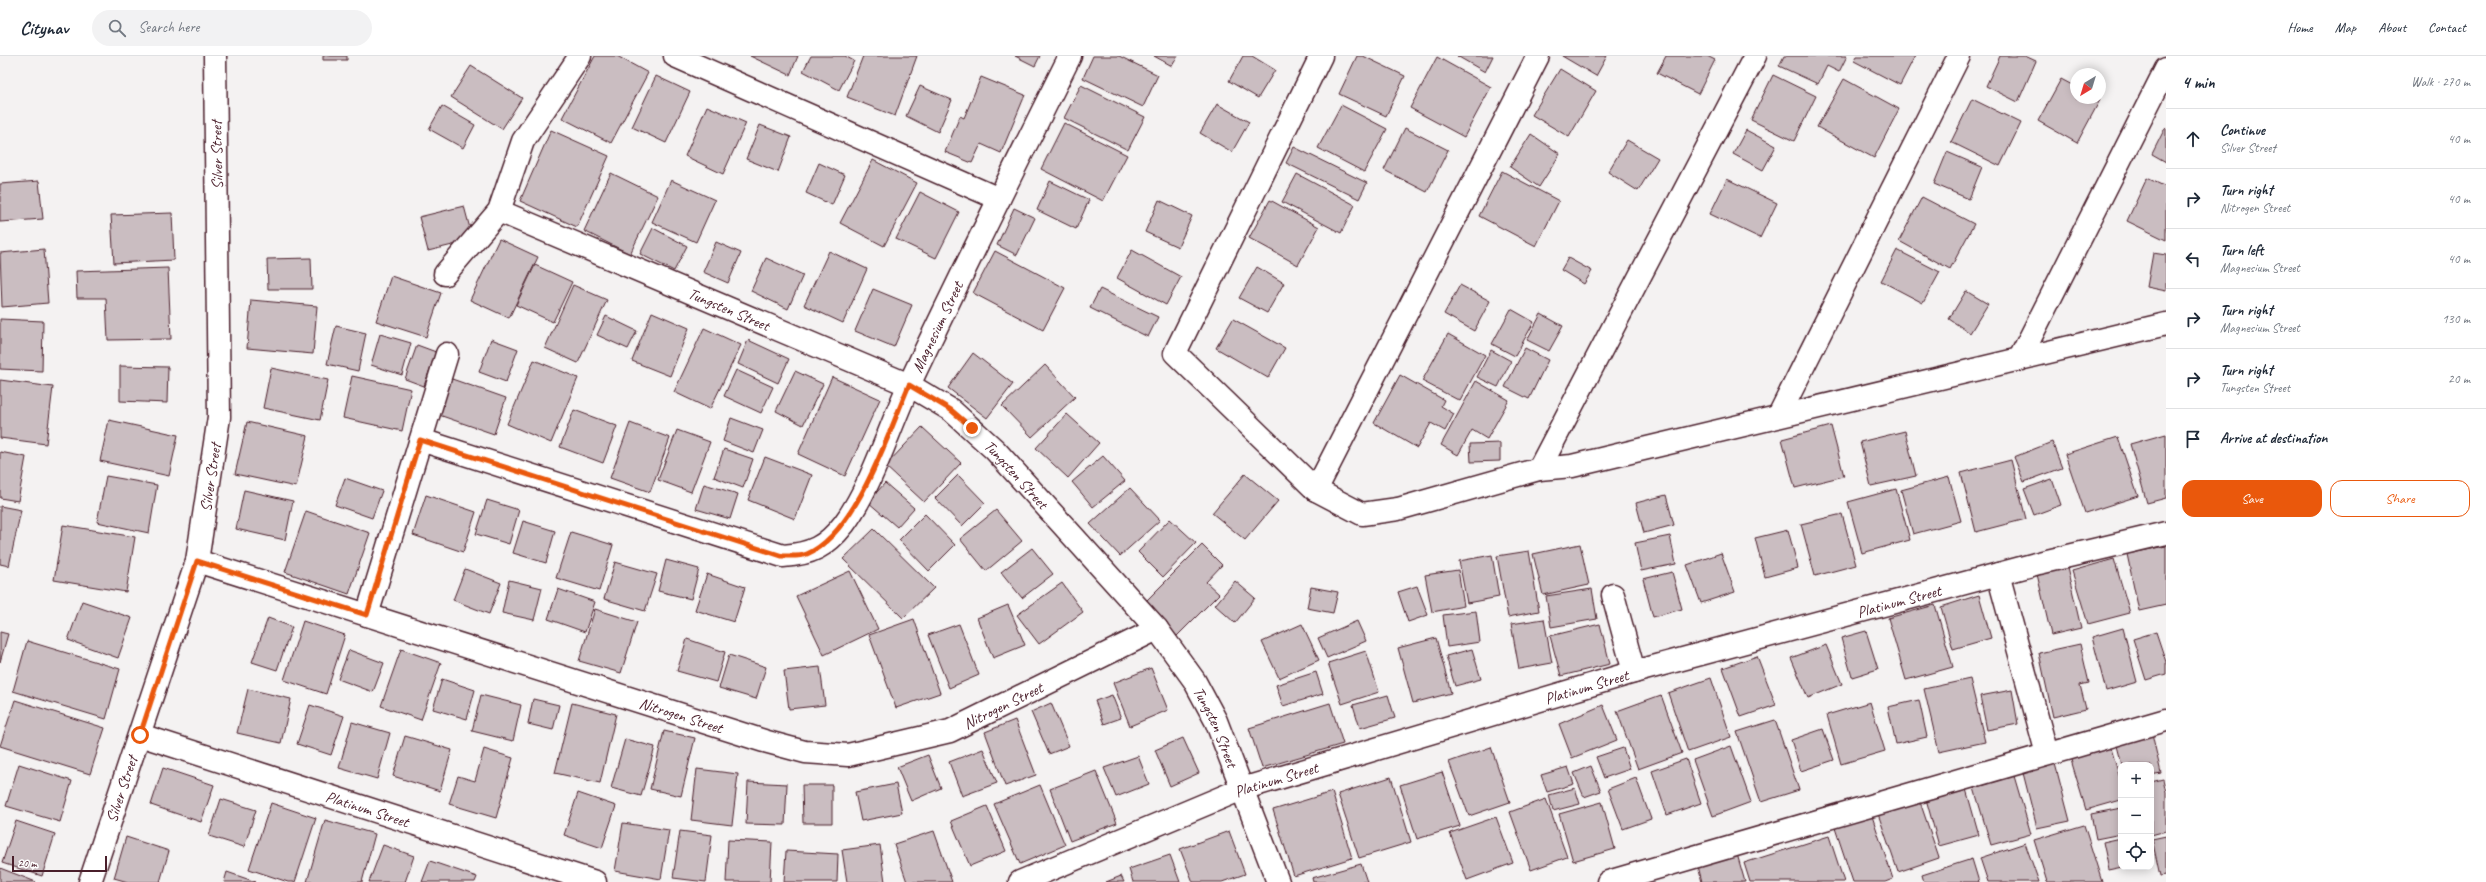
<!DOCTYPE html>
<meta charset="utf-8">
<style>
body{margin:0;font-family:Caveat,sans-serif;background:#f2f2f3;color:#1f2937}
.controls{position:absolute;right:12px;bottom:12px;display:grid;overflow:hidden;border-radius:8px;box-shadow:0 2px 10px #0003}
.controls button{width:36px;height:36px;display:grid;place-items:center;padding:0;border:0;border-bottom:1px solid #e0e1e3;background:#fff;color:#1f2937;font:20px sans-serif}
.compass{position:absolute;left:2070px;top:12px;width:36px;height:36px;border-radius:50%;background:#fff;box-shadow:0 2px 10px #0003;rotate:218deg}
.scale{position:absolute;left:12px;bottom:10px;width:95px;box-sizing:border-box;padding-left:4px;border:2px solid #4a1f2b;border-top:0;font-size:11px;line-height:14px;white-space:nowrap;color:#4a1f2b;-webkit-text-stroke:3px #fff;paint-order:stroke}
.stop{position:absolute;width:12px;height:12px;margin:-9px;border:3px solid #ea580c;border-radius:50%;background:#fff}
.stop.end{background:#ea580c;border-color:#fff;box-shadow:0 1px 4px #0008}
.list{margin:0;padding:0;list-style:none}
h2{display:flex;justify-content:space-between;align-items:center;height:52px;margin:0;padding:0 16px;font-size:17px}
h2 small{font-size:13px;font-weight:400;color:#747a83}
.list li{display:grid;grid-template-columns:26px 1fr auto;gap:12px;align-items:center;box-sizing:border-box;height:60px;padding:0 16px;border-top:1px solid #e0e1e3}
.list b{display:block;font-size:15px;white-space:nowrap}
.list p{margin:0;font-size:13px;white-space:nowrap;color:#747a83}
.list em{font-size:13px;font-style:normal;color:#747a83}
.actions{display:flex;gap:8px;padding:12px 16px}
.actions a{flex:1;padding:9px 0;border:1px solid #ea580c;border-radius:12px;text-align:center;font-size:14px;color:#ea580c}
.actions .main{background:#ea580c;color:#fff}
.icon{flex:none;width:22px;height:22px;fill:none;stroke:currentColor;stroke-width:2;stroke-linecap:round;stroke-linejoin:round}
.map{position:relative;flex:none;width:2166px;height:826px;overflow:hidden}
header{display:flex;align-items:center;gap:24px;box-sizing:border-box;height:56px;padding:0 20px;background:#fff;border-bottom:1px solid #e0e1e3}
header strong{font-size:19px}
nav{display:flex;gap:22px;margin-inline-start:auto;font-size:14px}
.search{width:280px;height:36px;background:#f2f2f3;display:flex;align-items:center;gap:10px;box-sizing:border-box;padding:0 14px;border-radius:22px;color:#747a83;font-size:15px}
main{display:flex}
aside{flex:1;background:#fff}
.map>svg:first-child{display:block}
.building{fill:#cabdc1;stroke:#4a1f2b}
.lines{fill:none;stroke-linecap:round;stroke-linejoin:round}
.minor-casing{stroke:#4a1f2b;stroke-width:25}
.minor{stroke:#fff;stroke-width:22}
.route{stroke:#ea580c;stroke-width:5}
.labels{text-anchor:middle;stroke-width:3;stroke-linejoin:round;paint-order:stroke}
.street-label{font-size:16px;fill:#4a1f2b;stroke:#fff}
</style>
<header>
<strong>Citynav</strong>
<div class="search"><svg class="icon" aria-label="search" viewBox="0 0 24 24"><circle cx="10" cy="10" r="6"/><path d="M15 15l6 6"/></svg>Search here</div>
<nav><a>Home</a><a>Map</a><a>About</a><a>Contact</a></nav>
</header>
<main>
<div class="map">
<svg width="2166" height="826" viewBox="0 0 2166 826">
<rect width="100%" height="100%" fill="#f4f2f2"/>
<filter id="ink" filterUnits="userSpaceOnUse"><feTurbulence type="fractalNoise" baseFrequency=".025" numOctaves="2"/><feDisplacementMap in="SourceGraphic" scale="8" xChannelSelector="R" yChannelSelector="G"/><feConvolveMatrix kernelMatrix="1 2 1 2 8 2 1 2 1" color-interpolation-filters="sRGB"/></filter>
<g filter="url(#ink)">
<path class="building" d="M323 0H347V4H323Z
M595 0H617L648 17 611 87 562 62Z
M750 0H798L790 19Z
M811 0H845L854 5 839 34 803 15Z
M863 0H917L895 60 847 41Z
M1015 0H1040L1035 10Z
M1093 0H1119L1158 19 1143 51 1083 22Z
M1154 0H1178L1172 10Z
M1243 0H1252L1275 14 1258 42 1229 25Z
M1357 0H1363L1405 20 1386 60 1339 38Z
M1457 0H1493L1485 16Z
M1562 0H1607L1596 20Z
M1666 0H1707L1715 4 1698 38 1657 17Z
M1784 0H1847L1839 16 1827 10 1818 28 1779 10Z
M1857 0H1915L1900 29 1854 5Z
M2000 0H2025L2036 5 2018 46 1986 30Z
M1437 1 1491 31 1464 81 1410 52Z
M471 10 522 42 502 73 451 41Z
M1560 13 1596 35 1569 81 1532 59Z
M1773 19 1816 40 1794 85 1751 64Z
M656 20 690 36 666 87 632 71Z
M981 21 1025 39 1001 97 981 88 972 107 945 96 960 60 964 62Z
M1844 23 1899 53 1874 102 1817 71Z
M2061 23 2076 31V42H2096L2100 44 2077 87 2038 65Z
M1081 29 1145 61 1128 94 1064 62Z
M920 30 952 44 938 76 906 60Z
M1972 43 2021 67 2000 110 1951 86Z
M1217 48 1249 66 1232 96 1200 77Z
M1341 49 1387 73 1364 116 1318 92Z
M442 50 475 69 463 92 429 73Z
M707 50 746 67 723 118 685 100Z
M1064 67 1127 99 1103 145 1041 113Z
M760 69 791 81 778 116 746 103Z
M1405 72 1448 94 1427 136 1384 114Z
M2165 72 2166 73V106L2152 98Z
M551 74 609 100 577 171 520 145Z
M1746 74 1776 90 1763 114 1733 98Z
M1531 78 1560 98 1539 131 1510 111Z
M1627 84 1658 102 1638 135 1608 116Z
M1294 91 1367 127 1359 143 1286 107Z
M1947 96 1982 111 1969 143 1934 128Z
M873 104 917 127 884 190 840 167Z
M819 107 845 119 832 149 806 137Z
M1502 115 1559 145 1536 190 1479 160Z
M611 117 658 140 630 198 584 175Z
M1297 118 1355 149 1341 177 1282 146Z
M2147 122 2166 131V184L2127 165Z
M1727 123 1777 147 1760 182 1710 158Z
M671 124 715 144 696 186 652 166Z
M39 125 43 163 0 166V128Z
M1050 125 1089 144 1076 173 1037 154Z
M920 136 959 156 936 202 896 183Z
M1922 141 1974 168 1950 213 1899 185Z
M1159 144 1192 160 1178 191 1145 176Z
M1270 144 1319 171 1298 209 1249 182Z
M464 150 473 184 428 195 419 161Z
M1014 152 1035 162 1017 199 997 189Z
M172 157 174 204 114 207 111 159Z
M653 172 687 190 674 215 640 198Z
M499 183 538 201 509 262 470 244Z
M716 186 741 197 728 227 703 216Z
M44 193 48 247 2 251 0 197Z
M1132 194 1181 221 1166 249 1117 222Z
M1897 194 1940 216 1923 247 1881 225Z
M829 195 867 213 843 267 804 249Z
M995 195 1065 232 1043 274 973 237Z
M2153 197 2166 199V235L2147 231Z
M311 202 312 233H268L267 203Z
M766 202 803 219 788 253 751 235Z
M1568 202 1592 215 1584 228 1561 214Z
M535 209 572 226 553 266 516 249Z
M1257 211 1284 227 1267 257 1239 242Z
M168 212 171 283 108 284 106 242H77L76 215Z
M391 220 441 237 426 281 376 265Z
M573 229 607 244 578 307 545 292Z
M1460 229 1490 245 1474 275 1444 258Z
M873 233 912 249 894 291 855 275Z
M1100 233 1158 261 1148 281 1090 252Z
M1966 235 1988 248 1970 277 1949 263Z
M251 244 317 250 313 298 247 292Z
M1511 253 1534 266 1515 300 1492 288Z
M652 256 689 272 670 320 632 305Z
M1541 258 1563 270 1549 295 1527 284Z
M606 260 637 275 628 293 597 279Z
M0 263 43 265 42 315 0 313Z
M1233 263 1285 292 1268 322 1216 292Z
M336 270 366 277 358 315 327 308Z
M704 272 741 289 710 353 674 336Z
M380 278 411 287 402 319 371 309Z
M1448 278 1485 299 1460 345 1422 325Z
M491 283 518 293 506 326 479 316Z
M748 284 789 303 778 327 738 308Z
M417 289 436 296 424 330 405 323Z
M1525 292 1548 304 1529 343 1505 331Z
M1491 294 1511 305 1498 331 1477 321Z
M973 297 1013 328 987 362 948 332Z
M534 304 578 322 551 387 507 368Z
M1045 309 1075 341 1032 381 1002 350Z
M120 310 168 311 167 347 120 345Z
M271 312 328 324 320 364 263 352Z
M736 314 773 331 761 357 724 340Z
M795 315 823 328 803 369 776 355Z
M1400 319 1444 344 1441 350 1454 358 1445 375 1431 367 1417 392 1374 367Z
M352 320 411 333 402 375 343 362Z
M832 321 880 343 845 420 798 398Z
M452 323 506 342 494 378 439 359Z
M0 324 53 331 46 388 0 382Z
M1476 325 1509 344 1487 383 1472 374 1458 399 1441 389Z
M574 354 617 370 603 407 560 391Z
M1067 358 1099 387 1068 422 1036 392Z
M731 362 763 374 754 397 723 385Z
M109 364 178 379 169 420 100 405Z
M247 366 308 380 296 431 235 418Z
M630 367 670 382 650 436 610 422Z
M1831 370 1844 420 1795 432 1782 383Z
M922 371 961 407 924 446 885 410Z
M677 374 710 386 691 436 658 424Z
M1905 375 1916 420 1871 430 1860 386Z
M2166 378V442L2147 447 2130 388Z
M2118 381 2138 440 2085 457 2065 398Z
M2052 386 2062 412 2024 426 2014 401Z
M1500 387V405L1471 406 1470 388Z
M724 393 753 403 743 432 714 421Z
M0 396 26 401 18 445 0 442Z
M1103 400 1125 425 1093 451 1072 426Z
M765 401 812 419 795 463 748 444Z
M2011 404 2026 463 1976 476 1961 417Z
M1245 418 1278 445 1245 484 1212 457Z
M958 419 985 447 962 470 935 442Z
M106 420 157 429 149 477 97 466Z
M1949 421 1961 465 1913 478 1901 434Z
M345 422 382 435 372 462 335 449Z
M2052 423 2061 449 2034 459 2024 433Z
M885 427 914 452 897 471 868 446Z
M704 428 738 438 730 463 696 453Z
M1130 432 1160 464 1120 500 1090 468Z
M1896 433 1910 484 1862 497 1848 446Z
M244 434 293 445 285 484 236 473Z
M426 439 476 456 463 496 413 479Z
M1666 439 1674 469 1644 477 1636 447Z
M487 444 519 454 509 488 476 478Z
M0 450 21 454 9 510 0 508Z
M996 454 1022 485 986 515 960 483Z
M306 455 370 477 349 538 285 516Z
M925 458 955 489 929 515 899 484Z
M1842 458 1856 509 1815 520 1801 468Z
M1170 463 1196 487 1163 521 1138 496Z
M523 465 555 475 546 507 513 497Z
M63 469 135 481 126 536 54 524Z
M874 473 934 532 903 562 843 503Z
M1788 474 1798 512 1765 521 1755 482Z
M571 476 613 489 599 535 556 522Z
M1670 480 1676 508 1641 515 1635 487Z
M1580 488 1589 529 1543 539 1533 498Z
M1202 489 1222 509 1206 526 1219 538 1177 580 1144 547Z
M2166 490V549L2139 555 2127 498Z
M1032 492 1053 518 1022 542 1001 516Z
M1529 495 1539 555 1508 561 1497 500Z
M1721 497 1735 536 1701 547 1687 509Z
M1492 499 1499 541 1467 547 1459 505Z
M2114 503 2130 557 2088 568 2072 515Z
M666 504 699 513 691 543 658 535Z
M615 506 657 518 645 555 604 543Z
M2067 512 2081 572 2051 579 2037 518Z
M465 513 501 527 489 558 453 544Z
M1458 514 1464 550 1432 556 1425 519Z
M850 515 878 573 824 599 796 540Z
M1672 516 1682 553 1653 561 1643 523Z
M707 518 745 531 734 566 695 554Z
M509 524 542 532 534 564 502 557Z
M1235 525 1255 542 1235 567 1215 549Z
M1062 527 1083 556 1039 588 1017 559Z
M1417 530 1428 559 1408 566 1398 536Z
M1311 531 1338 536 1333 557 1307 552Z
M558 533 595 546 585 576 548 563Z
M1592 533 1597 563 1551 571 1546 540Z
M1979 539 1991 582 1953 593 1941 551Z
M82 545 132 562 118 602 68 584Z
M1008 549 1025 589 993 602 977 562Z
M1935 549 1953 611 1906 624 1888 562Z
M595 553 637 566 621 617 579 605Z
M1476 555 1480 586 1447 591 1443 559Z
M268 562 292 571 277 614 252 606Z
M914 563 940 637 896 652 869 579Z
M1544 563 1552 607 1519 613 1511 568Z
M303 565 345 579 326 638 284 624Z
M1357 565 1366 585 1327 602 1318 582Z
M959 568 979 619 949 632 928 579Z
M1302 568 1319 604 1279 622 1262 586Z
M1600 568 1610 608 1561 620 1550 580Z
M2123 572 2137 626 2106 635 2092 581Z
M1866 575 1878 613 1852 621 1841 582Z
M0 576 8 578 0 606Z
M2156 576 2166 606V618L2146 624 2133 583Z
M1436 582 1451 637 1413 647 1398 592Z
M687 583 725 596 716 626 677 615Z
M27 585 120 613 106 663 13 635Z
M2080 588 2089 627 2080 629 2086 653 2053 661 2039 597Z
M1826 589 1842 628 1808 642 1791 602Z
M401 593 441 607 421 664 381 650Z
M1472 593 1481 623 1455 630 1446 600Z
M349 594 384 607 373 636 338 623Z
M1366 595 1379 636 1342 648 1328 607Z
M729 599 766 611 756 643 719 632Z
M1757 600 1776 649 1741 661 1723 612Z
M820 611 825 649 789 653 784 615Z
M1151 612 1168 654 1130 670 1113 627Z
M1316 616 1323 638 1283 650 1276 629Z
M1711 622 1731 681 1688 696 1668 637Z
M442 623 475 634 467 663 433 653Z
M1970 623 1985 686 1939 696 1924 633Z
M248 633 291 643 281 687 237 677Z
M2012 634 2018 668 1987 674 1980 640Z
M481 639 521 649 513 685 472 675Z
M1112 639 1121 662 1104 668 1095 645Z
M1388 639 1395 662 1360 672 1353 649Z
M1661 639 1682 697 1638 713 1617 655Z
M533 643 559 649 553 674 528 668Z
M15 644 105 672 90 718 0 690Z
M1919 644 1927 681 1896 688 1888 651Z
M1870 646 1885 695 1841 708 1827 659Z
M572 647 616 658 600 727 555 717Z
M1051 647 1069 690 1049 698 1031 656Z
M1330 647 1343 688 1262 712 1249 672Z
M310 649 344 660 331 699 297 688Z
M1603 649 1617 684 1572 702 1559 668Z
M1015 664 1036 719 1005 730 985 676Z
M1775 664 1799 734 1761 746 1737 676Z
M352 666 390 677 377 723 339 712Z
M1823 673 1834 704 1801 715 1791 684Z
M2151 673 2161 717 2151 719V709H2122L2115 682Z
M664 675 695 682 681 740 650 733Z
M405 680 452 694 440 735 393 720Z
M1183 682 1199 717 1170 730 1155 694Z
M2108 682 2121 726V744L2086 754 2068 694Z
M625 683 655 691 641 740 611 732Z
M1731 690 1751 746 1713 760 1693 704Z
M1491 691 1510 746 1469 760 1449 706Z
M1623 692 1630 713 1604 722 1596 701Z
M484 693 513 702 496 762 449 748 458 720 475 725Z
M983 693 997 727 962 740 949 706Z
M928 699 941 732 911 745 897 711Z
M1138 700 1149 728 1116 741 1104 712Z
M2053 700 2070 765 2037 772 2021 709Z
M1686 703 1701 747 1667 759 1652 715Z
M19 708 72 725 60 766 6 750Z
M1591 710 1601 735 1584 741 1574 717Z
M1568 711 1574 728 1547 736 1541 719Z
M163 712 214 729 201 766 151 749Z
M697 713 738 718 732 769 691 764Z
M1096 715 1117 767 1070 785 1050 733Z
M1442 716 1460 770 1417 783 1400 729Z
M2014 720 2031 778 1991 789 1974 732Z
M1391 721 1411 786 1359 802 1338 738Z
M1636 722 1651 763 1623 773 1608 733Z
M2163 723 2166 736V775L2151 779V726Z
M748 726 787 728 785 769 746 768Z
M896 728 902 757 861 765 855 736Z
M802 729H832V767H803Z
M1040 729 1065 789 1020 808 994 748Z
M1575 732 1580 748 1553 755 1549 739Z
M1966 733 1979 779 1939 790 1926 743Z
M1332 736 1352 802 1294 820 1273 754Z
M578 737 616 750 602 792 564 779Z
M1917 737 1939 802 1898 816 1876 752Z
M221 743 256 754 244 791 209 780Z
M1546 743 1567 801 1531 814 1510 756Z
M1602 746 1615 793 1573 805 1559 758Z
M271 747 316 762 295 826H288L249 813Z
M987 750 1006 795 970 810 951 765Z
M2121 752V778L2096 783 2091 758Z
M1871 757 1893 823 1885 826H1853L1834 769Z
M1496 761 1513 807 1467 824 1450 777Z
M325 764 375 778 362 826H307Z
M16 765 55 778 42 820 2 807Z
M623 767 669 774 661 823 615 815Z
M2084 769 2102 826H2047L2034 784Z
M680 775 712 779 706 826 673 822Z
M934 775 952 826H907L894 788Z
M1229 775 1245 818 1222 826H1193L1180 793Z
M1829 780 1844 826H1750L1744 807Z
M2166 780V819L2160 820 2152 783Z
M126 781 169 795 160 826H128L114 822Z
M2121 782 2123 811 2109 814 2103 786Z
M728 784 772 786 770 826H726Z
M2025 787 2039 826H1988L1980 802Z
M383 789 414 800 405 826H369Z
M880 789 885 826H847L842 794Z
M786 795 838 798 837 826H784Z
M1737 798 1745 826H1702L1698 810Z
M1170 799 1180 826H1133L1129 813Z
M1972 803 1979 826H1924L1922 819Z
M430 805 477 821 475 826H422Z
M1361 808 1367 826H1313L1312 822Z
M0 812 36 826H0Z
M227 816 256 826H224Z
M1121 820 1124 826H1106Z"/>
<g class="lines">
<defs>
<g id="minor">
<path d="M675 0 999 143"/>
<path d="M1321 0 1175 297 1316 434 1362 458 1398 453 1539 413 1572 410 2166 268"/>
<path id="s1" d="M499 155 909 329 951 354 995 394 1157 573 1194 624 1216 665 1278 826"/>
<path d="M445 218 499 155 523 85 580 0"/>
<path d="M2019 304 2166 13"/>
<path d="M1779 359 1959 0"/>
<path id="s2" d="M421 384 783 500C811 498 826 491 844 468 872 430 889 372 909 329 961 218 1016 109 1070 0"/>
<path d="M1539 413 1755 0"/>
<path d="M1316 434 1538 0"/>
<path id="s3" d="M197 505 764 685 805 696 848 699 950 675 1157 573"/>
<path d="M1998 518 2047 698"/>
<path d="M1613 539 1634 616"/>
<path d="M367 559 447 298"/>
<path id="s4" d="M140 679 595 826"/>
<path id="s5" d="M90 826 197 505 219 361 215 0"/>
<path id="s6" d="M1020 826 1242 733 1634 616 2039 507 2166 477"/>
<path d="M1608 826 2166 664"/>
</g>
</defs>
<use href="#minor" class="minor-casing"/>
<use href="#minor" class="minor"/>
</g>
</g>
<g class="lines" filter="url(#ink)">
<path class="route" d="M140 679 197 505 367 559 420 384 782 500C790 500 800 501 807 498 857 476 888 378 909 329L951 354 972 372"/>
</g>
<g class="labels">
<g class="street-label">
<text transform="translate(216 99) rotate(-91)" y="6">Silver Street</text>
<text dy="6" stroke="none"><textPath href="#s1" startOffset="250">Tungsten Street</textPath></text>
<text dy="6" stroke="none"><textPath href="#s2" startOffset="670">Magnesium Street</textPath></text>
<text dy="6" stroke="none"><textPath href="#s1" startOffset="586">Tungsten Street</textPath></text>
<text dy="6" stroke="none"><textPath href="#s5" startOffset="423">Silver Street</textPath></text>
<text dy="6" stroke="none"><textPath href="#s6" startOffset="924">Platinum Street</textPath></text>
<text dy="6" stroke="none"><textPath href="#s6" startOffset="600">Platinum Street</textPath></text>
<text dy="6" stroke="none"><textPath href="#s3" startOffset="844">Nitrogen Street</textPath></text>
<text dy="6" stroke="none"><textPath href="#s3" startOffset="508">Nitrogen Street</textPath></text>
<text dy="6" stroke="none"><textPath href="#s1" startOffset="910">Tungsten Street</textPath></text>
<text dy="6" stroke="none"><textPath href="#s6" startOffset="276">Platinum Street</textPath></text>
<text dy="6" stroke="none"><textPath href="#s5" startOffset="98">Silver Street</textPath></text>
<text dy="6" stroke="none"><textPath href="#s4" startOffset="239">Platinum Street</textPath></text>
</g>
</g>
</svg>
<div class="controls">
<button>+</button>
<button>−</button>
<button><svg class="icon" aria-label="locate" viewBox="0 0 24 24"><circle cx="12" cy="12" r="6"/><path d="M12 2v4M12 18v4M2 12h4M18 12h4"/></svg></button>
</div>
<svg class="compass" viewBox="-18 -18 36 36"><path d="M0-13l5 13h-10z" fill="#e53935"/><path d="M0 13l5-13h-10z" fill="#747a83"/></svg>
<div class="scale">20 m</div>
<div class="stop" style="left:140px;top:679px"></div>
<div class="stop end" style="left:972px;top:372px"></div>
</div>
<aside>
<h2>4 min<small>Walk · 270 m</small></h2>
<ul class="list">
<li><svg class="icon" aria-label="ahead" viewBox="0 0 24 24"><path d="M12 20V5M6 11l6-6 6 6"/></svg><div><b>Continue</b><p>Silver Street</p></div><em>40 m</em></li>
<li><svg class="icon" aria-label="right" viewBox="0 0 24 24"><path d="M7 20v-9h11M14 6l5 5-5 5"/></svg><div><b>Turn right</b><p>Nitrogen Street</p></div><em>40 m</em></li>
<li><svg class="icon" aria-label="left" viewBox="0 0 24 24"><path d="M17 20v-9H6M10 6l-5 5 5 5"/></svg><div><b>Turn left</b><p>Magnesium Street</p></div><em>40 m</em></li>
<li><svg class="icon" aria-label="right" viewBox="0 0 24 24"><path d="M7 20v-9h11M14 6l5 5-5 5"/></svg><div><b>Turn right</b><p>Magnesium Street</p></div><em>130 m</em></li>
<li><svg class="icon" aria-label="right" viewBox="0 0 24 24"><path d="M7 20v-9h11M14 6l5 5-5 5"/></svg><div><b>Turn right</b><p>Tungsten Street</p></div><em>20 m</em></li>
<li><svg class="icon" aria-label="arrive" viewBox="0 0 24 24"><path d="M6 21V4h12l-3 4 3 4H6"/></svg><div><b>Arrive at destination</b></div></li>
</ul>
<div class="actions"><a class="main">Save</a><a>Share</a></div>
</aside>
</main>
